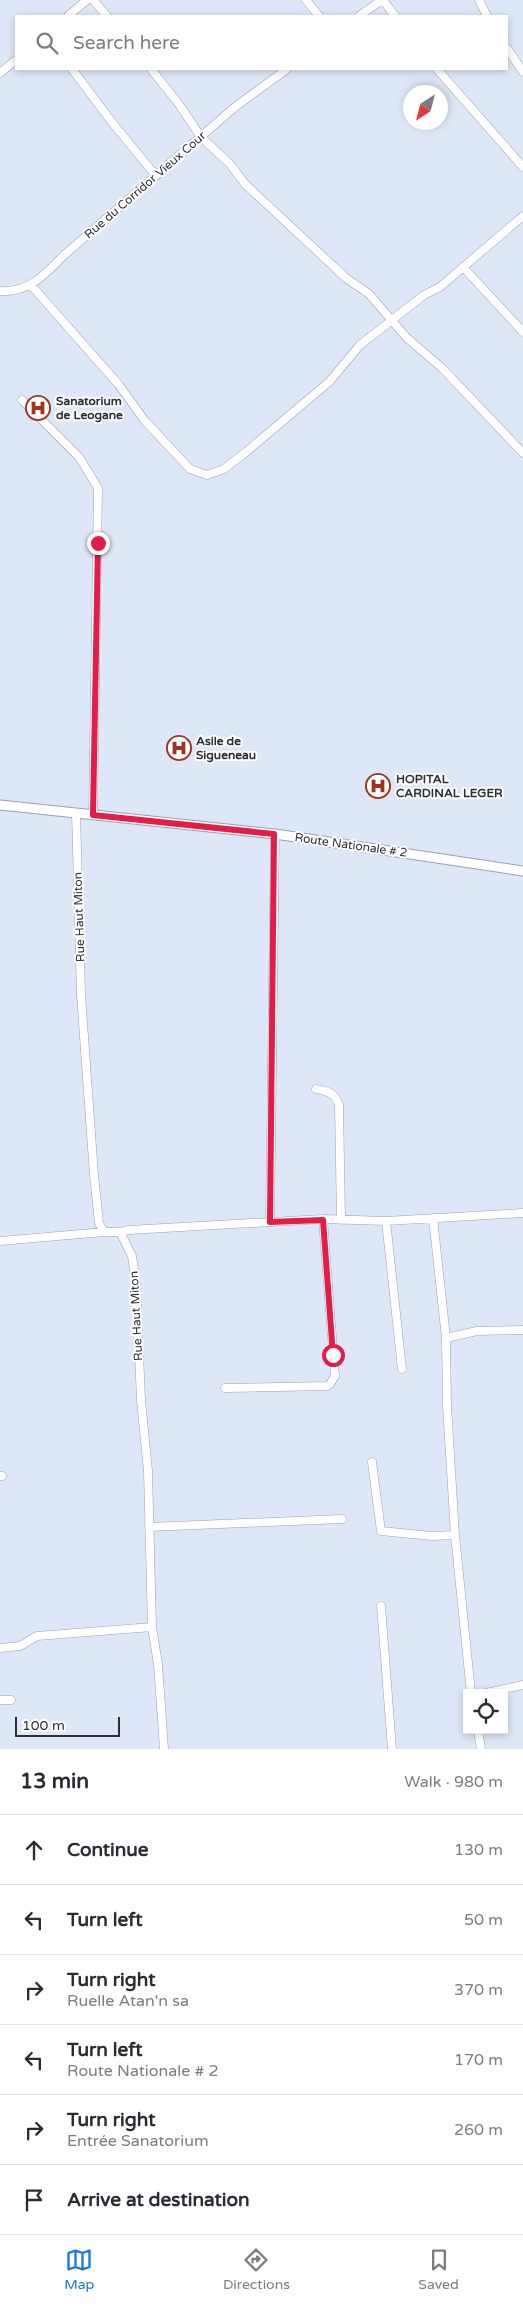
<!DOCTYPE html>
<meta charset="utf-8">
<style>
body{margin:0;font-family:"Varela Round",sans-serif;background:#f2f2f3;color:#2b2b33}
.controls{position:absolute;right:15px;bottom:15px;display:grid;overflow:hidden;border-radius:0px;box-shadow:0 2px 8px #0003}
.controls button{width:45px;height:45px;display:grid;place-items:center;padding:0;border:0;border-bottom:1px solid #e1e1e2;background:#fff;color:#2b2b33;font:25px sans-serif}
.compass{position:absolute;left:403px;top:85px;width:45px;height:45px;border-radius:50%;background:#fff;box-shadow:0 2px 8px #0003;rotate:216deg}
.scale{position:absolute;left:15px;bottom:12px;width:105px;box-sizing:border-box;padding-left:5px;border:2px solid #2c2f35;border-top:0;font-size:14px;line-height:18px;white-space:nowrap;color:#2c2f35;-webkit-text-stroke:4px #fff;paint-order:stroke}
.stop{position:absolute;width:15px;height:15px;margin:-11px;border:4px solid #e11d48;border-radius:50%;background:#fff}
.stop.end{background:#e11d48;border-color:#fff;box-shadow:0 1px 5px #0008}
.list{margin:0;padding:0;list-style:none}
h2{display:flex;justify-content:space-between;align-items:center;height:65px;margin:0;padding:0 20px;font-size:21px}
h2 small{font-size:16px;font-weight:400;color:#7c7c81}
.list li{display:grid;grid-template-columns:32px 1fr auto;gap:15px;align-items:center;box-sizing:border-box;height:70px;padding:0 20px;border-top:1px solid #e1e1e2}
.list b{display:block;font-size:19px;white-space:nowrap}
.list p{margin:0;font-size:16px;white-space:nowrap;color:#7c7c81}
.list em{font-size:16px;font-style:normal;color:#7c7c81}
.icon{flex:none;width:28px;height:28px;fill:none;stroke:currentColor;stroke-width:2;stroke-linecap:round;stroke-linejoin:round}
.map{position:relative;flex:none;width:523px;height:1749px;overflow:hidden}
.search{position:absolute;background:#fff;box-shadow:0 2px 8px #0003;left:15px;right:15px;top:15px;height:55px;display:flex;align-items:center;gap:12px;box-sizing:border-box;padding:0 18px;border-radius:0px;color:#7c7c81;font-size:19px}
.sheet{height:485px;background:#fff}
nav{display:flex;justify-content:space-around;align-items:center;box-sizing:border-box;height:70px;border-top:1px solid #e1e1e2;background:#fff;font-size:14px;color:#7c7c81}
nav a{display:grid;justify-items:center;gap:2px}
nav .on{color:#1a73e8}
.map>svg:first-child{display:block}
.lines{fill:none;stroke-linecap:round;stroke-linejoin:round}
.minor-casing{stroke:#99a1b0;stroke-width:9}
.major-casing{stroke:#99a1b0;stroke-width:11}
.minor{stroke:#fff;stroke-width:8}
.major{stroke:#fff;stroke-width:9}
.route{stroke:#e11d48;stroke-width:6}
.labels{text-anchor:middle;stroke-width:4;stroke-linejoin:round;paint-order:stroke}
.street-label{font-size:12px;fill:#2c2f35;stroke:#fff}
.poi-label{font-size:12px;font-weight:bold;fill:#2c2f35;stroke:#fff;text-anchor:start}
</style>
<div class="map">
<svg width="523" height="1749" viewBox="0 0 523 1749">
<rect width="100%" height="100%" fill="#dee7f7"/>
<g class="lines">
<defs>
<path id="minor" d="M93 0 107 16
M306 0 319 16
M383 0 395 16
M479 0 487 16
M68 16 87 0
M359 16 382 0
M507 48 523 72
M72 69 111 121 156 176
M151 69 178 103 201 137 230 164 245 184 346 278 369 294 407 338 442 368 523 453
M437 69 523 167
M0 73 16 60
M463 267 523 332
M31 285 119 385 145 421 190 469 207 475 224 469 246 452 329 382 360 345 424 295 440 287 523 216
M0 291C28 293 45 275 63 256L235 107 287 69
M22 400 79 457 98 488 93 815
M76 813 81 995 94 1175 99 1223 104 1232H120L132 1256 136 1283 141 1400 148 1471 152 1627 158 1664 164 1749
M316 1089C328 1091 335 1093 339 1105L341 1220
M433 1218 446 1338 447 1406 455 1535 471 1693
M386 1221 402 1369
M270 1222 275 834
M120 1232 129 1230 323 1219 386 1221 523 1213
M0 1241 104 1232
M446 1338 477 1331 523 1330
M225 1388 327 1386 330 1384 335 1376 323 1219
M372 1462 381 1531 432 1536 455 1535
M0 1476H2
M149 1527 342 1519
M381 1606 392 1749
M0 1648 20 1646 37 1636 152 1627
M486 1693 523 1685
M0 1700H11
M478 1730 481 1749"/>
<path id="major" d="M0 805 275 834 523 871"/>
</defs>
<use href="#minor" class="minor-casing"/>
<use href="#major" class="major-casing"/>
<use href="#minor" class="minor"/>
<use href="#major" class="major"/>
</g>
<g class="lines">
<path class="route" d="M98 543 93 815 274 834 270 1222 323 1220 333 1355"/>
</g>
<defs>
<symbol id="hospital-ring" viewBox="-11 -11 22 22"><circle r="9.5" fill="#fff" stroke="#9d341b" stroke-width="1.5"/><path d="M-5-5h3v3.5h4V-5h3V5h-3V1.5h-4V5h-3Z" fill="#9d341b"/></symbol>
</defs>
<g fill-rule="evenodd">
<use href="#hospital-ring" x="24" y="394" width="28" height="28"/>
<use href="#hospital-ring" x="165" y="734" width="28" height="28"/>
<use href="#hospital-ring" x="364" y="772" width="28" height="28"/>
</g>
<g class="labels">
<g class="street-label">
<text transform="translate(145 185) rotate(-41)" y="4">Rue du Corridor Vieux Cour</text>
<text transform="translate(351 845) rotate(8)" y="4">Route Nationale # 2</text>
<text transform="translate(79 917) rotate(-92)" y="4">Rue Haut Miton</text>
<text transform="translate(136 1316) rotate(-93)" y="4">Rue Haut Miton</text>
</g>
<g class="poi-label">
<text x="56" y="405">Sanatorium<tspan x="56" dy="14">de Leogane</tspan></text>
<text x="196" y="745">Asile de<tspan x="196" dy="14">Sigueneau</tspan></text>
<text x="396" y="783">HOPITAL<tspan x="396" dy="14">CARDINAL LEGER</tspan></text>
</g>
</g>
</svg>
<div class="controls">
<button><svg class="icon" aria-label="locate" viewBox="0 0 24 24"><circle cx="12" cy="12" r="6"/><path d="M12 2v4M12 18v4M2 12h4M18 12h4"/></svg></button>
</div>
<svg class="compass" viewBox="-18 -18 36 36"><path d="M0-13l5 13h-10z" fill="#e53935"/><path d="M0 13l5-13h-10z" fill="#7c7c81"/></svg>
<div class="scale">100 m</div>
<div class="stop" style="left:333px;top:1355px"></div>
<div class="stop end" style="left:98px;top:543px"></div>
<div class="search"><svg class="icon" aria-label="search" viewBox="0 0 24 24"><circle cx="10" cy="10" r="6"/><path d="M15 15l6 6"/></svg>Search here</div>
</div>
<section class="sheet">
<h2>13 min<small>Walk · 980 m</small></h2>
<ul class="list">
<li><svg class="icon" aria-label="ahead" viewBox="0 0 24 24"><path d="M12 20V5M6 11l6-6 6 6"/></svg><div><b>Continue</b></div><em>130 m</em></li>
<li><svg class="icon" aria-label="left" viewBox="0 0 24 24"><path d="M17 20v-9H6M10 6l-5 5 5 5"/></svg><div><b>Turn left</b></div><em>50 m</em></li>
<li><svg class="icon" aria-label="right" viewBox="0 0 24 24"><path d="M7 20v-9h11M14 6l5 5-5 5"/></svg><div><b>Turn right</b><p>Ruelle Atan'n sa</p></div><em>370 m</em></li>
<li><svg class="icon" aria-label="left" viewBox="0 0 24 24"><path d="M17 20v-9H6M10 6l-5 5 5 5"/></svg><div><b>Turn left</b><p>Route Nationale # 2</p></div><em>170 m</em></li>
<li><svg class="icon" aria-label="right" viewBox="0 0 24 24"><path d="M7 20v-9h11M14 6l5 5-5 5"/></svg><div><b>Turn right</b><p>Entrée Sanatorium</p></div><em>260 m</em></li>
<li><svg class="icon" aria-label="arrive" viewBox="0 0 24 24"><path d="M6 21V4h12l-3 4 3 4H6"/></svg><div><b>Arrive at destination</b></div></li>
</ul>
</section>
<nav>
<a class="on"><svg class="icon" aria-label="map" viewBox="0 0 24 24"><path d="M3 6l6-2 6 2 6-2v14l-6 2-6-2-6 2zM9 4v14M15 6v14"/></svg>Map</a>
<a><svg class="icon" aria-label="directions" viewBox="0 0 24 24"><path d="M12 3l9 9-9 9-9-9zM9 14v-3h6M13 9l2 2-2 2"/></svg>Directions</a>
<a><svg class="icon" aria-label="saved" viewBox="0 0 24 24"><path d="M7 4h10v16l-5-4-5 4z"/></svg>Saved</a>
</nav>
